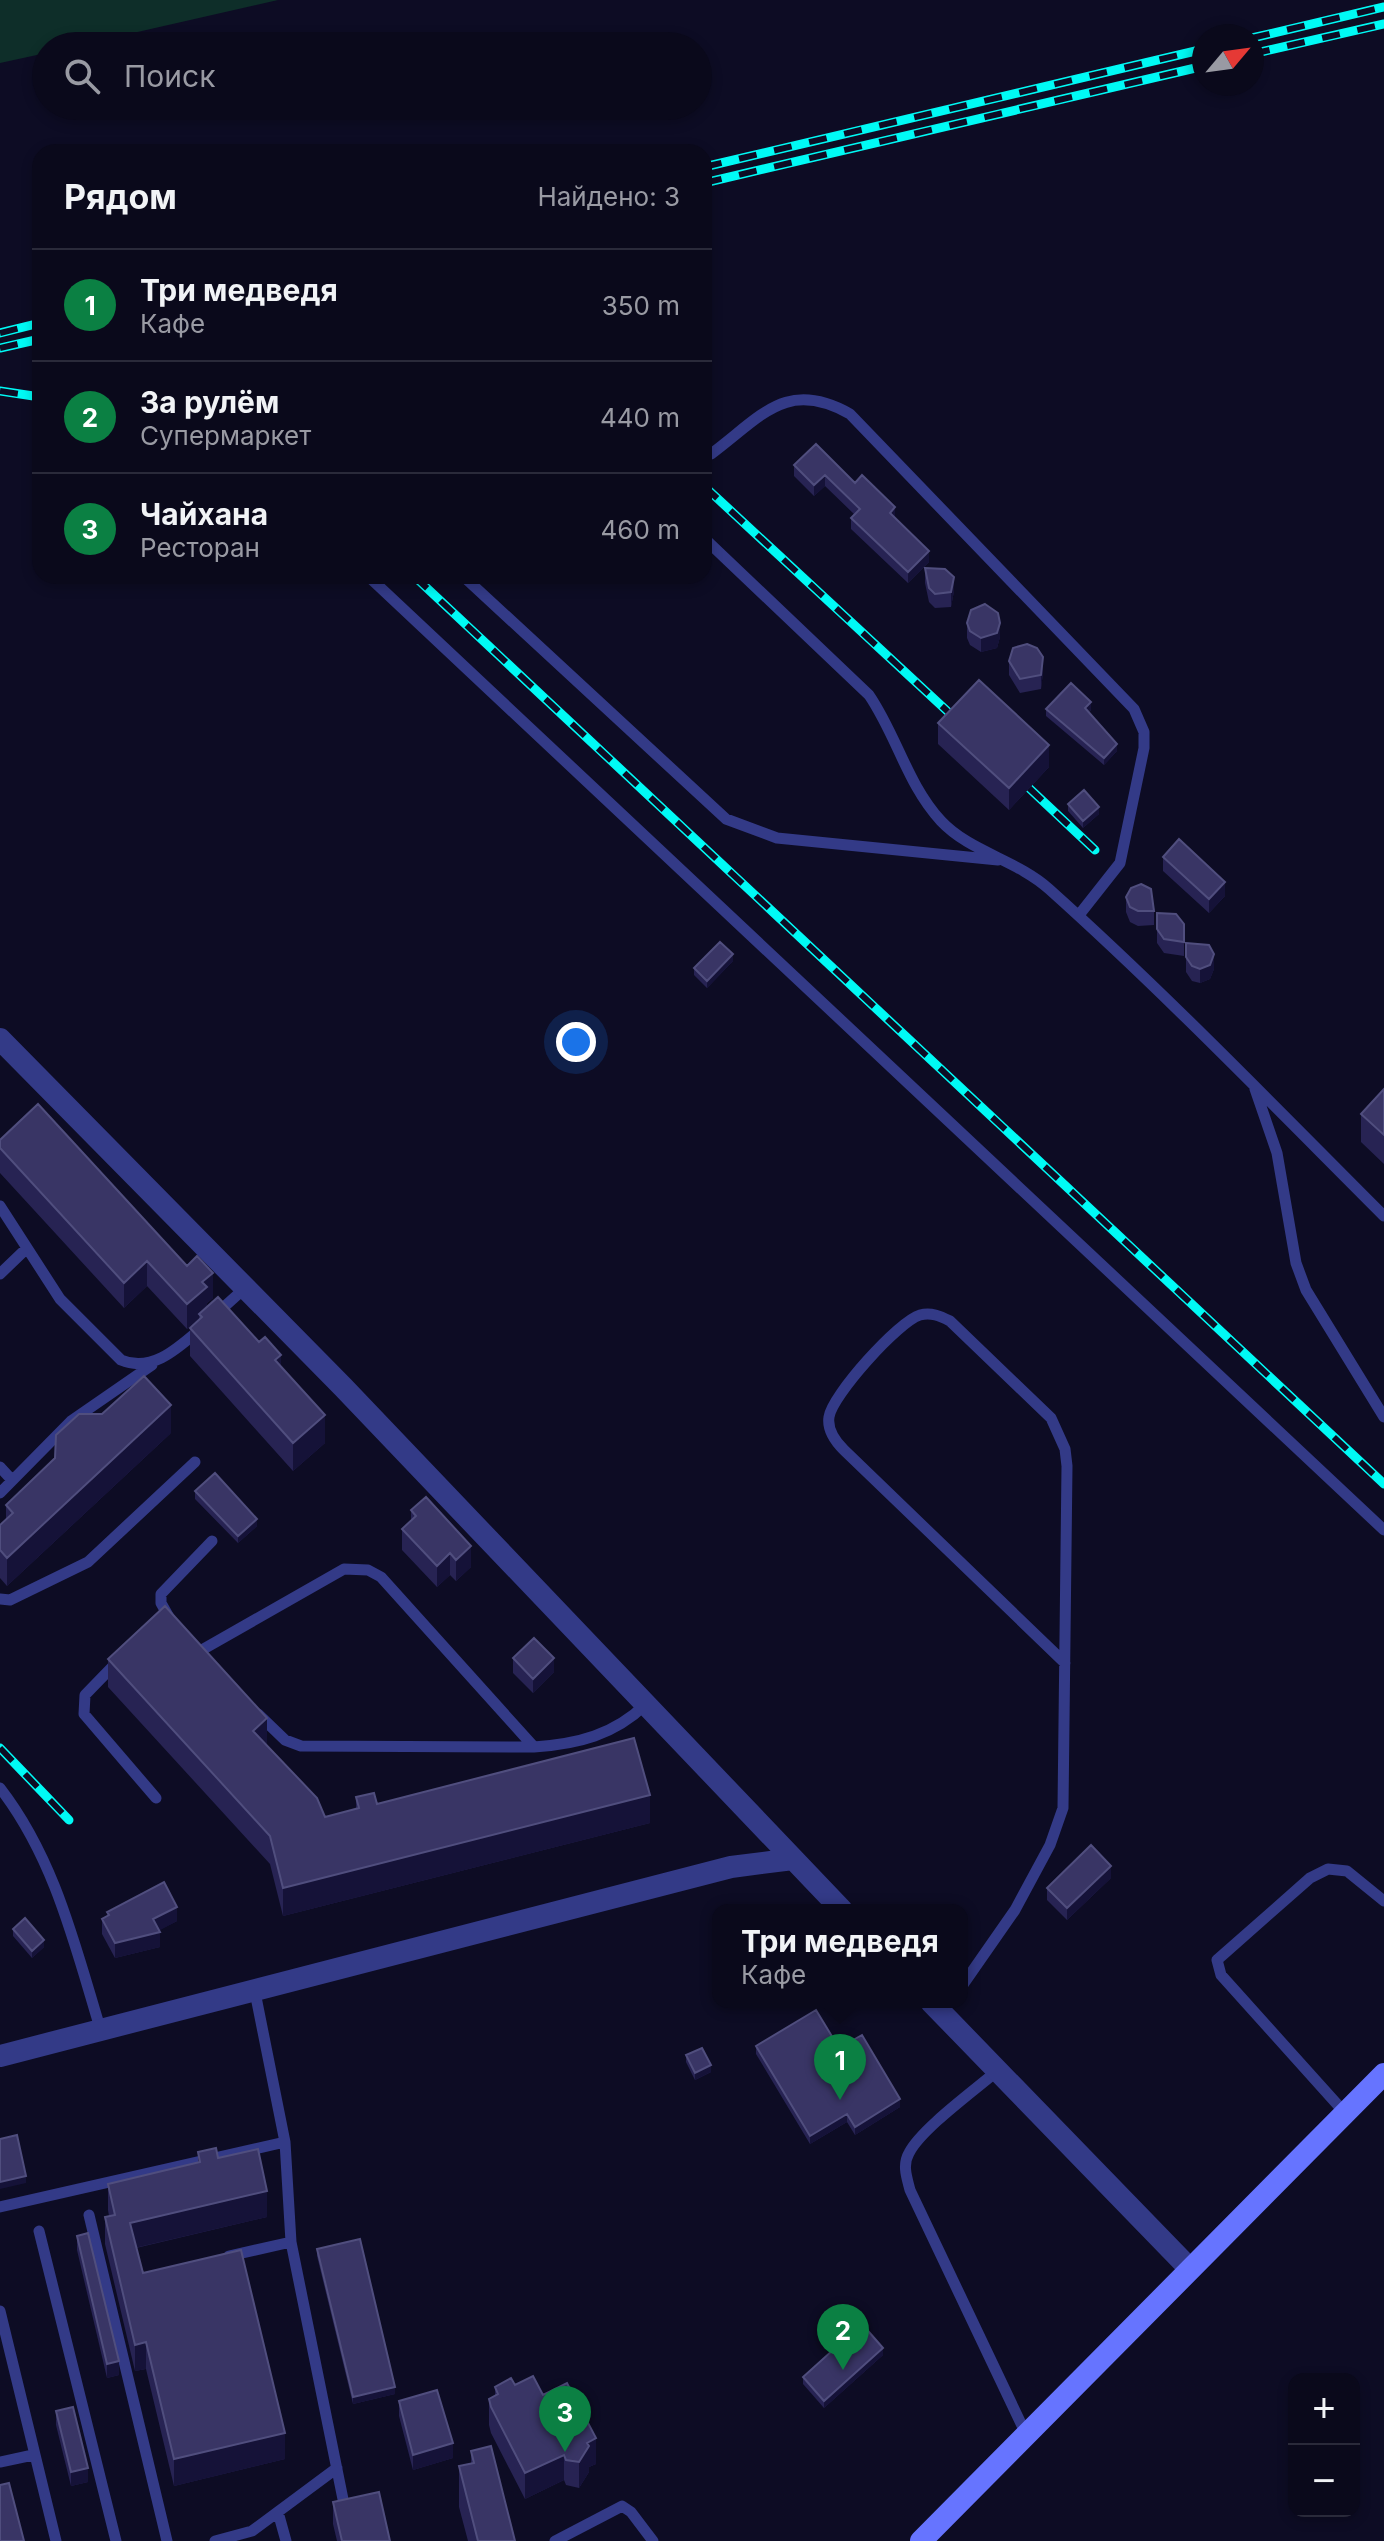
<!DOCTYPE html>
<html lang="ru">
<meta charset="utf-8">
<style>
body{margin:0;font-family:Inter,sans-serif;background:#131224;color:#f1f3f6}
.controls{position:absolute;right:24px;bottom:24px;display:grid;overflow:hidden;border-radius:16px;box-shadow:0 4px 12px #0003}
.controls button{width:72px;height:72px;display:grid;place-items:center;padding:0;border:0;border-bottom:2px solid #2a2a3a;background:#0a091b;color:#f1f3f6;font:40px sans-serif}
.compass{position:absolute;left:1192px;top:24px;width:72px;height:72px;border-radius:50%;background:#0a091b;box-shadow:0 4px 12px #0003;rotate:61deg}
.you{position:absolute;left:576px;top:1042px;width:28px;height:28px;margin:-20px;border:6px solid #fff;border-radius:50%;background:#1a73e8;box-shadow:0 0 0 12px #1a73e833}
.badge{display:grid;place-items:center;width:52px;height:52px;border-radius:50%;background:#0b8043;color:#fff;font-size:26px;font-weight:700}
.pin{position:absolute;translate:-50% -66px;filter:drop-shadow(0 2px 4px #0008)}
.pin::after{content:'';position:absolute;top:42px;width:28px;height:24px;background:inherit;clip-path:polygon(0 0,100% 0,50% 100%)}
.popup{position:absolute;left:712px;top:1904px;width:256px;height:104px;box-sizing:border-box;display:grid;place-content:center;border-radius:16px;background:#0a091b;filter:drop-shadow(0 2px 6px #0005);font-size:26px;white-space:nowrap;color:#999aa3}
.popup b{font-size:30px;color:#f1f3f6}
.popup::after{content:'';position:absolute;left:50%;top:100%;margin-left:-16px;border:16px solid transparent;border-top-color:#0a091b}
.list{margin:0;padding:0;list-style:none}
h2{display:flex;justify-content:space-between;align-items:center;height:104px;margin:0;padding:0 32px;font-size:34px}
h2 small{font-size:26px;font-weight:400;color:#999aa3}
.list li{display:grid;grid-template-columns:52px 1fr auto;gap:24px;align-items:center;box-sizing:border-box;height:112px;padding:0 32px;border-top:2px solid #2a2a3a}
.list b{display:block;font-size:30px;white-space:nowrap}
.list p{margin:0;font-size:26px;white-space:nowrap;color:#999aa3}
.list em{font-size:26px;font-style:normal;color:#999aa3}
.icon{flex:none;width:44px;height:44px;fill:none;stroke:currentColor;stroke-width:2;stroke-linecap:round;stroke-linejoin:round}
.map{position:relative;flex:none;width:1384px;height:2541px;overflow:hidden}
.search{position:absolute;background:#0a091b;box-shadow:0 4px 12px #0003;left:32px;top:32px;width:680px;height:88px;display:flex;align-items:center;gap:20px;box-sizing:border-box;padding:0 28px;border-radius:44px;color:#999aa3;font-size:30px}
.panel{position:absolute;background:#0a091b;box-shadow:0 4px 12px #0003;left:32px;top:144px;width:680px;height:440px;border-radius:24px}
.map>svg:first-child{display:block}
.green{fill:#0e2e29}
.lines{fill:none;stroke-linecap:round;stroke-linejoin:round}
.service{stroke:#333a87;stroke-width:11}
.minor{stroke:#333a87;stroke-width:22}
.secondary{stroke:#6674ff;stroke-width:22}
.rail-casing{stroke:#00faf5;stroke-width:9}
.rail{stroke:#0d0c24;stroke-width:6;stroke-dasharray:18;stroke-linecap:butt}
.wall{fill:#272353}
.shaded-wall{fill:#151238}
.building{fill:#393565;stroke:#504e7e;stroke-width:2}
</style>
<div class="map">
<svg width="1384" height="2541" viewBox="0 0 1384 2541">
<rect width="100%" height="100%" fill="#0d0c24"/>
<path class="green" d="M0 0H278L76 46H46V53L0 63Z"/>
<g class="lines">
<path class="service" d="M711 454C761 417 786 378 850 414L1134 709 1144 732V748L1120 863 1079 915
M704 538 869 695C897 736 907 784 941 821 970 852 1017 860 1049 889 1165 993 1274 1106 1384 1216
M368 576 1384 1530
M463 576 726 819 777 838 998 860
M1255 1089 1277 1153 1296 1263 1306 1290 1384 1417
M0 1206 60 1299 121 1360C151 1373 177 1349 199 1330
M0 1274 27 1248
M215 1315 245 1288
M0 1467 11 1479
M0 1493 71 1421 152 1365
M0 1599 10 1600 88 1562 195 1462
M170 1619 161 1603V1594L212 1541
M200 1651 344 1569 368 1570 381 1577 534 1747
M117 1662 85 1695 84 1714 156 1798
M258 1714 285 1740 301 1746 534 1747C578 1744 614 1735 646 1704
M0 1788C55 1859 75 1946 101 2031
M962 1986 1015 1910 1050 1845 1063 1808 1067 1466 1065 1449 1051 1418 950 1321C940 1316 931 1312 920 1315 899 1321 832 1395 829 1417 827 1430 835 1441 844 1450L1065 1663
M255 1992 285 2142 291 2242 346 2514
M997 2071C975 2090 921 2129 909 2153 902 2165 907 2178 910 2190L1026 2434
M1345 2113 1221 1975 1217 1960 1310 1878 1328 1869 1347 1871 1384 1901
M0 2207 285 2142
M89 2215 167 2541
M39 2231 116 2541
M229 2256 291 2242
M0 2311 56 2541
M0 2462 33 2455
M278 2512 286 2541
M215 2541 252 2531 337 2468
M555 2541 622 2506 631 2512 653 2541"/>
<path class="minor" d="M0 1039 343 1387 842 1910
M931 2002 1190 2269
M0 2056 731 1867 793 1859"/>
<path class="secondary" d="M921 2541 1384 2074"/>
<defs>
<path id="rail" d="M1252 38 1384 7
M1252 54 1384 24
M704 167 1204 49
M704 183 1204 66
M0 333 40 323
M0 348 40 339
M0 391 40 397
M704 486 959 722
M414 576 1384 1484
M1029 788 1095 850
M0 1748 69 1820"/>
</defs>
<use href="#rail" class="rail-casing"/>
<use href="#rail" class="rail"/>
</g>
<path class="wall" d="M794 465 855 483 895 518 929 562 908 583 851 529V518L854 514 825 486 814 496 794 476Z
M925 568 954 591 951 607 935 608 929 602 925 583Z
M967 623 1000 637 997 648 981 652 970 645 967 638Z
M1009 661 1043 672 1041 689 1020 693 1009 675Z
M1046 709 1091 710 1089 712 1117 751 1104 765 1046 716Z
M938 723 1049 767 1009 810 938 744Z
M1068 804 1099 814 1083 828 1068 811Z
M1163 857 1225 896 1209 913 1163 871Z
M1126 897 1154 911V925L1138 926 1130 922 1126 912Z
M1157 913 1184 924V956L1164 953 1157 943Z
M1186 943 1214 969 1210 979 1200 983 1192 981 1186 972Z
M733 961 707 988 694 975V968Z
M1384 1089V1164L1361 1142V1114Z
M0 1140 213 1298 207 1303V1307L281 1366 325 1443 293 1471 190 1356V1328L199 1319 187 1329 147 1286 124 1308 0 1173Z
M171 1433 7 1586 0 1578V1525L6 1520V1505Z
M195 1491 257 1526 238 1543 195 1499Z
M411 1510 471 1567 456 1581 450 1575 437 1587 402 1550V1529L411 1520Z
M513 1658 554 1672 533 1693 513 1673Z
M108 1659 267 1745 325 1817 356 1809V1797L377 1804 650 1823 283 1916 270 1864 108 1687Z
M1111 1878 1067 1920 1047 1900V1888Z
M107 1912 177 1921 159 1930 160 1947 115 1958 102 1934V1919L107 1916Z
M13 1929 44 1947 32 1958 13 1936Z
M756 2046 839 2048 900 2107 855 2135 847 2122 810 2144 756 2054Z
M686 2055 711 2072 695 2080 686 2062Z
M198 2152 218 2158 267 2217 136 2248 143 2273 285 2459 174 2486 146 2369 135 2371 105 2244V2217L109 2216 108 2210V2184L198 2163Z
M77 2236 119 2375 107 2378 77 2250Z
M317 2249 395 2394 353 2404 317 2256Z
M836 2333 883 2355 824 2408 803 2384V2377L840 2344 836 2340Z
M515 2385 543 2395 596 2464 589 2467V2472L579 2488 566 2485 564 2480 525 2499 491 2433 489 2425V2399L495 2396V2387Z
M399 2401 453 2458 413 2470 399 2416Z
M56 2411 88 2482 71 2486 56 2425Z
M471 2451 515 2541H468L459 2507V2466L471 2464Z
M333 2502 390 2541H337L333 2524Z"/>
<path class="shaded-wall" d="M825 475V486L814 496V485Z
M895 507V519L890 513Z
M929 551V562L908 583V572Z
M954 577V591L951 607V592Z
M1000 623V637L997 648 981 652V638Z
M1043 657V672L1041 689V675Z
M1091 702V710L1085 716V708Z
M1117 744V751L1104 765V758Z
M1049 745V767L1009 810V788Z
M1099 807V814L1083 828V821Z
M1225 882V896L1209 913V899Z
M733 954V961L707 988V981Z
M1214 954V969L1210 979 1200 983V969Z
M147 1261V1286L124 1308V1283Z
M213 1273V1298L207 1303V1312L199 1314V1319L187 1329V1304L202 1282Z
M281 1355V1383L275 1360Z
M171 1405V1433L7 1586V1558Z
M325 1415V1443L293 1471V1443Z
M257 1519V1526L238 1543V1536Z
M471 1546V1567L456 1581V1560Z
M450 1553V1575L437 1587V1566Z
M554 1658V1672L533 1693V1679Z
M267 1718V1746L253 1731Z
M650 1795V1823L283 1916V1888Z
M1111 1866V1878L1067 1920V1908Z
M177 1907V1921L153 1934V1919Z
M160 1932V1947L115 1958V1943Z
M44 1940V1947L32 1958V1951Z
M711 2065V2072L695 2080V2073Z
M900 2099V2107L855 2135V2127Z
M847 2114V2122L810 2144V2136Z
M26 2176V2183L0 2189V2182Z
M267 2191V2217L130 2249V2223Z
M146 2342V2369L135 2371V2345Z
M883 2348V2355L824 2408V2401Z
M119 2361V2375L107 2378V2364Z
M395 2387V2394L353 2404V2397Z
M285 2433V2459L174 2486V2459Z
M596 2438V2464L589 2467V2472L579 2488V2462L587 2443Z
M453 2443V2458L413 2470V2455Z
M564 2455V2480L525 2499V2473Z
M88 2468V2482L71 2486V2472Z"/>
<path class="building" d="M816 444 855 483 862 475 895 507 890 513 929 551 908 572 851 518 860 509 825 475 814 485 794 465Z
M925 568 945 569 954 577 951 592 935 594 929 588Z
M985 604 998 613 1000 623 997 633 981 638 970 631 967 623 971 610Z
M1027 644 1037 648 1043 657 1041 675 1020 679 1009 661 1013 648Z
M979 680 1049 745 1009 788 938 723Z
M1071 683 1091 702 1085 708 1117 744 1104 758 1046 709Z
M1084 790 1099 807 1083 821 1068 804Z
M1179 839 1225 882 1209 899 1163 857Z
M1141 884 1151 889 1154 911H1138L1130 907 1126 897 1131 888Z
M1157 913 1176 914 1184 924V942L1164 939 1157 929Z
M720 942 733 954 707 981 694 968Z
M1186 943 1209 945 1214 954 1210 965 1200 969 1192 966 1186 957Z
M1384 1089V1135L1361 1114Z
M38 1104 187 1266 197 1256 213 1273 202 1282 207 1287 187 1304 147 1261 124 1283 0 1148V1140Z
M218 1297 259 1342 265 1337 281 1355 275 1360 325 1415 293 1443 190 1328 202 1317 199 1314Z
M144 1376 171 1405 7 1558 0 1550V1525L13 1513 6 1505 55 1458 56 1435 79 1414H102Z
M215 1473 257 1519 238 1536 195 1491Z
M426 1497 471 1546 456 1560 450 1553 437 1566 402 1529 416 1516 411 1510Z
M165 1606 267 1718 253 1731 317 1798 325 1817 359 1808 356 1797 374 1793 377 1804 634 1738 650 1795 283 1888 270 1836 108 1659Z
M534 1638 554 1658 533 1679 513 1658Z
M1091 1845 1111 1866 1067 1908 1047 1888Z
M164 1882 177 1907 153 1919 160 1932 115 1943 102 1919 109 1915 107 1912Z
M25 1918 44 1940 32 1951 13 1929Z
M816 2010 839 2048 862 2035 900 2099 855 2127 847 2114 810 2136 756 2046Z
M702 2048 711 2065 695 2073 686 2055Z
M17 2135 26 2176 0 2182V2139Z
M216 2148 218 2158 258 2149 267 2191 130 2223 143 2273 241 2250 285 2433 174 2459 146 2342 135 2345 105 2217 115 2215 108 2184 200 2162 198 2152Z
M88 2233 119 2361 107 2364 77 2236Z
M360 2239 395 2387 353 2397 317 2249Z
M855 2316 883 2348 824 2401 803 2377 843 2341 836 2333Z
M533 2376 543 2395 567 2383 596 2438 587 2443 589 2446 579 2462 566 2460 564 2455 525 2473 491 2407 489 2399 498 2394 495 2387 511 2378 515 2385Z
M437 2390 453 2443 413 2455 399 2401Z
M73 2407 88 2468 71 2472 56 2411Z
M491 2446 515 2541H478L459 2466 474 2463 471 2451Z
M9 2483 24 2541H0V2485Z
M379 2492 390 2541H342L333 2502Z"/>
</svg>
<div class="controls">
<button>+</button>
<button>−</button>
</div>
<svg class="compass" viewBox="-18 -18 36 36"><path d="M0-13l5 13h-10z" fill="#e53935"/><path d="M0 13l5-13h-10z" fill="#999aa3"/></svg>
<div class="you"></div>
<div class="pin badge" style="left:840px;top:2100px">1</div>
<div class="popup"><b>Три медведя</b>Кафе</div>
<div class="pin badge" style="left:843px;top:2370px">2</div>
<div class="pin badge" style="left:565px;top:2452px">3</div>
<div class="search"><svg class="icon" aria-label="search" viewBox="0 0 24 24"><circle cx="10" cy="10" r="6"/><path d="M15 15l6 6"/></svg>Поиск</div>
<section class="panel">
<h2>Рядом<small>Найдено: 3</small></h2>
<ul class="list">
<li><span class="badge">1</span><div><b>Три медведя</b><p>Кафе</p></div><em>350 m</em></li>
<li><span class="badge">2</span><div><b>За рулём</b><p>Супермаркет</p></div><em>440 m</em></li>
<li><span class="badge">3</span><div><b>Чайхана</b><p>Ресторан</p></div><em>460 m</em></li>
</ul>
</section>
</div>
